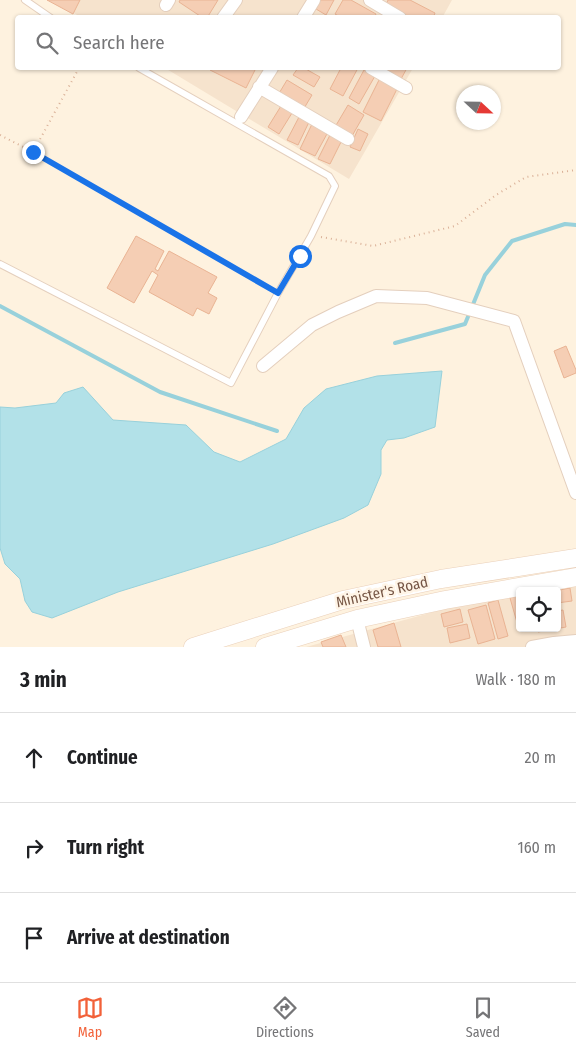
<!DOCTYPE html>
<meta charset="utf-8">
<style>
body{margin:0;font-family:"Fira Sans Condensed",sans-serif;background:#f6f6f6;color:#202124}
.controls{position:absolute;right:15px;bottom:15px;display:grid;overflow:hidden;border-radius:5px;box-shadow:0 1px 4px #0004}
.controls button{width:45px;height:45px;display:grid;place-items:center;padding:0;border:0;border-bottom:1px solid #e0e0e0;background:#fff;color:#202124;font:25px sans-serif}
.compass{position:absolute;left:456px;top:85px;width:45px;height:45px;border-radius:50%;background:#fff;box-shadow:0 1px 4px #0004;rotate:112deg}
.stop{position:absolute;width:15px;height:15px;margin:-11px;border:4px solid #1a73e8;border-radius:50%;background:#fff}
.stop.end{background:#1a73e8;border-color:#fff;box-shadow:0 1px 5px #0008}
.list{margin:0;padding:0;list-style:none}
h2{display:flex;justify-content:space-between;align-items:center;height:65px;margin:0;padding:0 20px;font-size:21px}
h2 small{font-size:16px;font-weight:400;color:#757577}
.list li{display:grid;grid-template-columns:32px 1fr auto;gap:15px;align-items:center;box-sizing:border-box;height:90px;padding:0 20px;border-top:1px solid #e0e0e0}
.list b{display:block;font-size:19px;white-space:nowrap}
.list em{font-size:16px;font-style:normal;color:#757577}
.icon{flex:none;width:28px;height:28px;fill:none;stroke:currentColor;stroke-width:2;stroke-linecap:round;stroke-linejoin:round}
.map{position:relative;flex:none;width:576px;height:647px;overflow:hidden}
.search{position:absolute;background:#fff;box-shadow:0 1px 4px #0004;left:15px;right:15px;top:15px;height:55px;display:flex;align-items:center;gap:12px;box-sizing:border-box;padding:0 18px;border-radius:5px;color:#757577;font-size:19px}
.sheet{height:335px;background:#fff}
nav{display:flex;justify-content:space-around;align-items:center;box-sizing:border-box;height:70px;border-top:1px solid #e0e0e0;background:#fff;font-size:14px;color:#757577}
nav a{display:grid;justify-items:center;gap:2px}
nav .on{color:#f26139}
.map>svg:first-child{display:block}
.residential{fill:#f6e3cd;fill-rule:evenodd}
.water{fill:#b2e1e8;stroke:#98d1db}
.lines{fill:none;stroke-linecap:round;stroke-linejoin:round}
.stream{stroke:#98d1db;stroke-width:4}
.building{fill:#f5ceb4;stroke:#e9b393}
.service-casing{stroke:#e4cfbd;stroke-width:8}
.minor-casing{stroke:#e4cfbd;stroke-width:14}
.secondary-casing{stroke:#ead0ba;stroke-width:19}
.path{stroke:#dab198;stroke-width:2;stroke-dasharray:1 4;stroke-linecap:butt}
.service{stroke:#fff;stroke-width:6}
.minor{stroke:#fff;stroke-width:12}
.secondary{stroke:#fff;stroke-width:18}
.route{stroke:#1a73e8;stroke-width:6}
.labels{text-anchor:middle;stroke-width:5;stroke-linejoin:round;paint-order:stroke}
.street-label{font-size:15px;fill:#765645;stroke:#fff5e7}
</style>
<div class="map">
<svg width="576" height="647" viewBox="0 0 576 647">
<rect width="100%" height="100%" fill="#fef2df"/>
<path class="residential" d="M53 0H452L442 18H82Z
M165 68H413L349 179Z
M576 573V643L575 647H306ZM520 591H557V628H520Z"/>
<path class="water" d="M442 371 435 427 404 438 387 440 381 450V474L368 505 344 518 273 544 118 592 52 618 32 612 25 601 20 579 5 564 0 548V407L15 408 56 403 64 393 83 387 113 420 186 425 214 452 240 462 286 439 304 408 326 389 377 376Z"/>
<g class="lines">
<path class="stream" d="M0 306 160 392 277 431
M395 343 465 324 485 275 512 241 565 224 576 225"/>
</g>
<path class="building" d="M47 0H80L73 14Z
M180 0H218L207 18H203L179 2Z
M320 0H334L326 15 316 9Z
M343 0H351L376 14 374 18H342L335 14Z
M388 0H410L435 13 433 18H405L385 7Z
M212 68H256L246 88 210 70Z
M298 68H304L320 77 314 87 293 75Z
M341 68H358L343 96 330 89Z
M378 68H407L401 79Z
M364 70 375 76 359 104 349 98Z
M380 78 398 87 381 121 363 112Z
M287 80 312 95 303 110 278 95Z
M348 105 364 115 352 136 335 127Z
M281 106 292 113 279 134 268 127Z
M299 117 309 122 298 145 287 140Z
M312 124 328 132 315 156 300 149Z
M358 129 368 134 360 151 350 147Z
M330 135 342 140 330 164 318 159Z
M136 236 164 251 155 269 158 271 169 251 217 277 208 293 217 298 209 314 197 308 193 316 149 292 158 275 152 271 134 303 107 288Z
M566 346 576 370V373L564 378 554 351Z
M570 588 572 601 557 603V591H555Z
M520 595V626H518L510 598Z
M498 600 508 636 498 639 488 603Z
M486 605 495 639 478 644 468 610Z
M460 609 463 622 444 627 441 614Z
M563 610 566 627 538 632V628H557V611Z
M394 623 401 647H378L373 630Z
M467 624 470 638 450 643 447 628Z
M341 635 346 647H323L321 642Z"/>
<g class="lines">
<defs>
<path id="service" d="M25 0 51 18
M0 264 231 383 278 293 311 236 335 186 329 176 139 68"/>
<path id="minor" d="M370 0 400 18
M166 5 169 0
M223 18 236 0
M303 18 314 0
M371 68 406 88
M259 87 348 139
M241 117 272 68
M263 366 312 325 338 312 376 296 427 298 514 321 576 493
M357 619 364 647
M532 647 554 643 576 641"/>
<path id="secondary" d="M193 647 343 600 441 579 576 558
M265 647 357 619 445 600 576 577"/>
</defs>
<use href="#service" class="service-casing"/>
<use href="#minor" class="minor-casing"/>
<use href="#secondary" class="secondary-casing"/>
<path class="path" d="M79 68 33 152 269 288
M0 135 33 152
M321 237 373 246 455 226 496 195 526 177 576 170"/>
<use href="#service" class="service"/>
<use href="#minor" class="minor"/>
<use href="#secondary" class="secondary"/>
</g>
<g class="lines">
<path class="route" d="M33 152 278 293 300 256"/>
</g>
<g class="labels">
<g class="street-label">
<text transform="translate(382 592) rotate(-13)" y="5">Minister's Road</text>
</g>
</g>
</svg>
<div class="controls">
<button><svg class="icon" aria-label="locate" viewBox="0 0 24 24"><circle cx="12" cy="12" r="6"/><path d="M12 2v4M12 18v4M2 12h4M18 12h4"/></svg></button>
</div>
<svg class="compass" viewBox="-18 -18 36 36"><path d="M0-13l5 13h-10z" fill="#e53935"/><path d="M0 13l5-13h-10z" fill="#757577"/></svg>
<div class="stop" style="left:300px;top:256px"></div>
<div class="stop end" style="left:33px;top:152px"></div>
<div class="search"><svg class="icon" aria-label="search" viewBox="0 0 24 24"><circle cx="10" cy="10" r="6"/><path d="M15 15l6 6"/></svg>Search here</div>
</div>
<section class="sheet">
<h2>3 min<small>Walk · 180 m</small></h2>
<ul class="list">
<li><svg class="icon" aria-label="ahead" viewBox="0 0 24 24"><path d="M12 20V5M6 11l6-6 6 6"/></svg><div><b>Continue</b></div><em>20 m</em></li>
<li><svg class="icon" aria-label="right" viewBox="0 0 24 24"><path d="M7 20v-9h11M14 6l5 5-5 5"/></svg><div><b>Turn right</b></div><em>160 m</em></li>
<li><svg class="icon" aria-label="arrive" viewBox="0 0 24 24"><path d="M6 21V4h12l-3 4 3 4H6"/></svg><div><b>Arrive at destination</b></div></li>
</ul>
</section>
<nav>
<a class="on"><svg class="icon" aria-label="map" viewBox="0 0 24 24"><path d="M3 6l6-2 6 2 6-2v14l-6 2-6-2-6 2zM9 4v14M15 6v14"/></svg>Map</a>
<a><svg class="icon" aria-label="directions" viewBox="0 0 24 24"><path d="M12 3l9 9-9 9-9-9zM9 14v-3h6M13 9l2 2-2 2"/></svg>Directions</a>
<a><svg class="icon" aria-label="saved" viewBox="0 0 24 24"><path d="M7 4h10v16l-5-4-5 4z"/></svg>Saved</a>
</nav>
